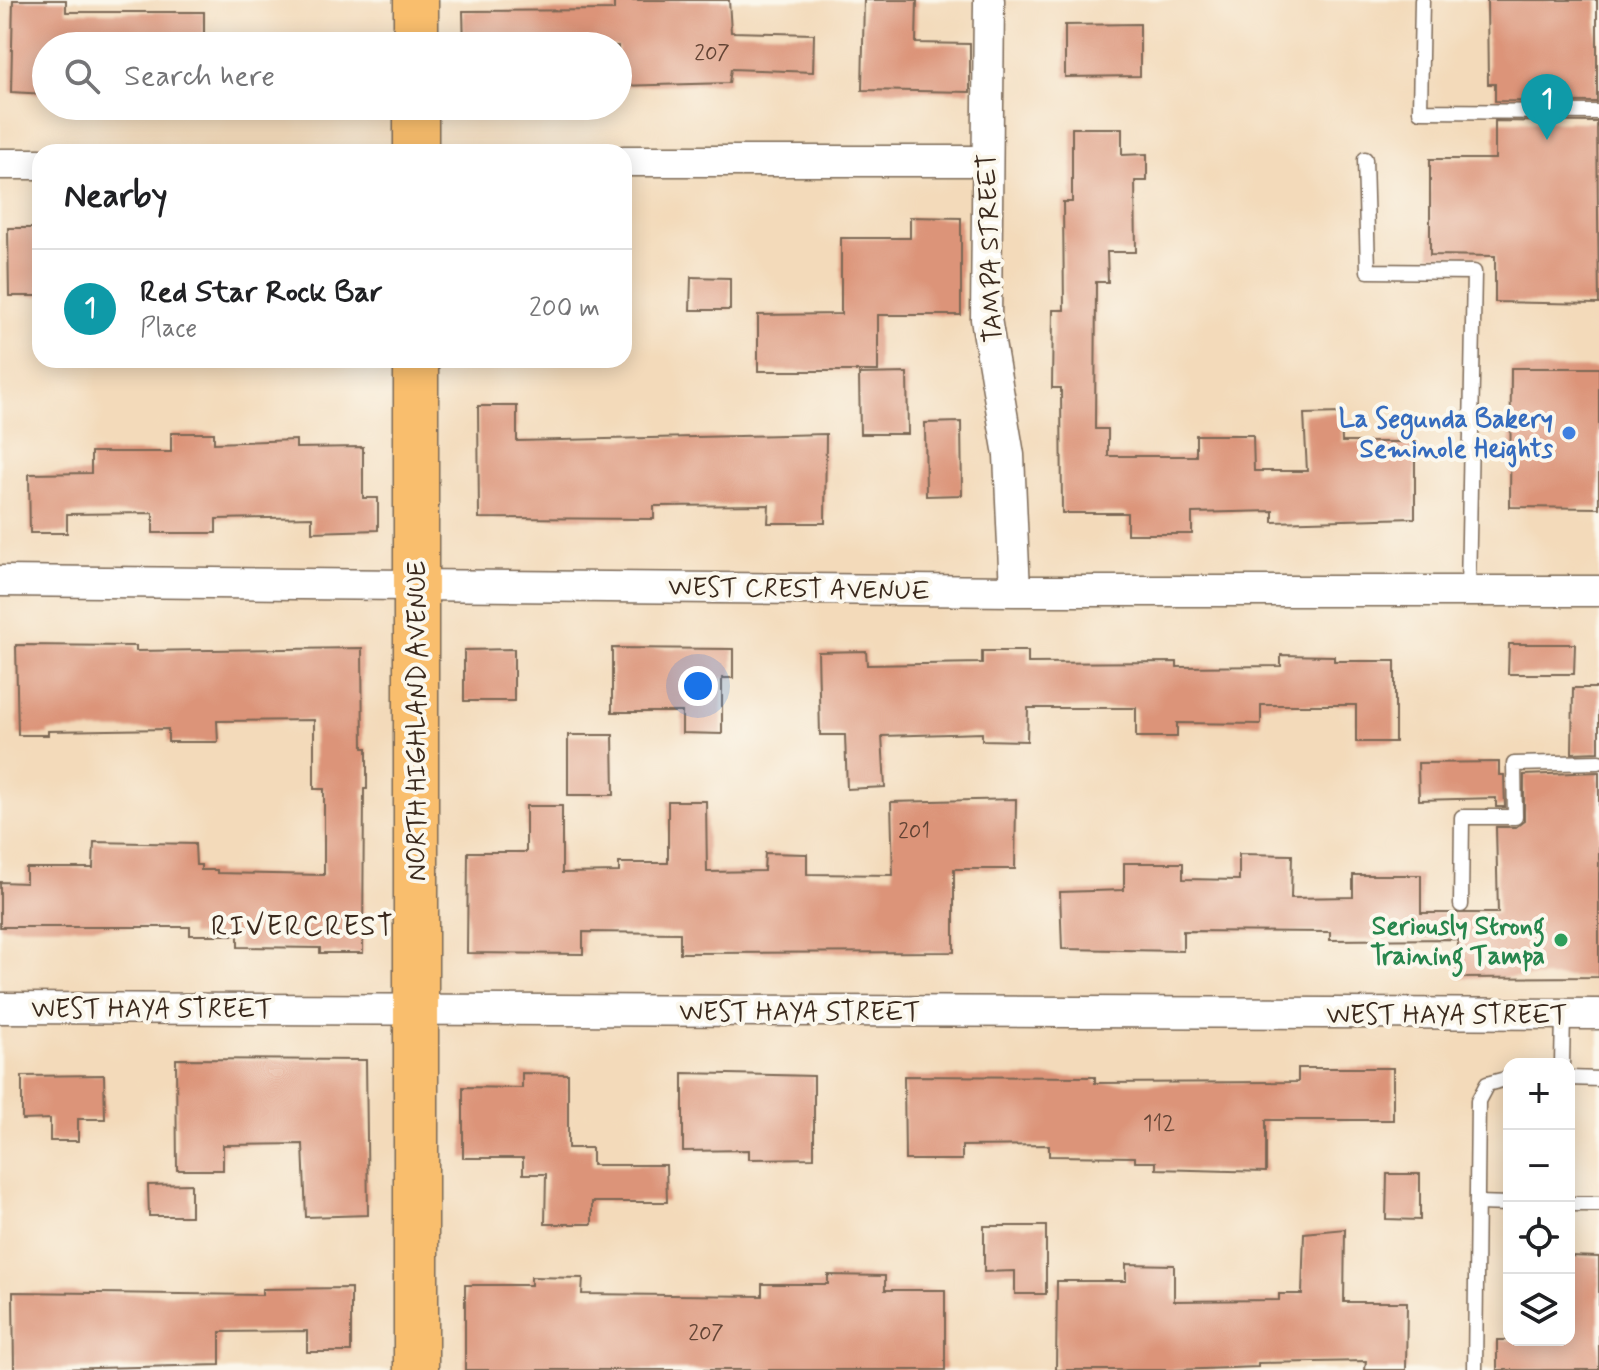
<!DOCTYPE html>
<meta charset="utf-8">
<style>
body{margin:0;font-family:Mynerve,sans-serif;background:#f2f2f2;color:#202124}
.controls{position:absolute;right:24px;bottom:24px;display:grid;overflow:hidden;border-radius:16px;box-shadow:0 4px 20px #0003}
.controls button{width:72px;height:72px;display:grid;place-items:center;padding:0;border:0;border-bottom:2px solid #e0e0e0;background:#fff;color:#202124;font:40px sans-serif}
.you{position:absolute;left:698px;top:686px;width:28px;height:28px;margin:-20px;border:6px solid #fff;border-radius:50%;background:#1a73e8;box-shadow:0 0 0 12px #1a73e833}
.badge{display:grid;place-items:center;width:52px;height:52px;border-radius:50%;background:#b45309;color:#fff;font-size:26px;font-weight:700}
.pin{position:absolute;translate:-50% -66px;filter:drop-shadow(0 2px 4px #0008)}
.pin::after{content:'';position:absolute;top:42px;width:28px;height:24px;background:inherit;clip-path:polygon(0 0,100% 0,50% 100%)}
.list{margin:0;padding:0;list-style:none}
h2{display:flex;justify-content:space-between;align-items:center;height:104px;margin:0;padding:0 32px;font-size:34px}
h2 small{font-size:26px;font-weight:400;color:#757577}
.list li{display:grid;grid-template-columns:52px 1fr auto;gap:24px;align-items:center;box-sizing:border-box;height:120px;padding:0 32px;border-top:2px solid #e0e0e0}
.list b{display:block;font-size:30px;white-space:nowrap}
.list p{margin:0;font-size:26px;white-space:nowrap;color:#757577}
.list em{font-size:26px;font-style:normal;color:#757577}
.icon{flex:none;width:44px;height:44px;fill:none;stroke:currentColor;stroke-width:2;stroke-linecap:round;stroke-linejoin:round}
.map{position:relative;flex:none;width:1599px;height:1370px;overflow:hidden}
.search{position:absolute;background:#fff;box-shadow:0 4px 20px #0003;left:32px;top:32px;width:600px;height:88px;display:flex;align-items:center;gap:20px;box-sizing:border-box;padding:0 28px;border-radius:44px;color:#757577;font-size:30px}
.panel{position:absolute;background:#fff;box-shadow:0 4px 20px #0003;left:32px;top:144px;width:600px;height:224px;border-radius:24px}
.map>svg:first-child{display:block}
.building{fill:#dc9479}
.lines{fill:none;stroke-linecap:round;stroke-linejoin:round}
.service-casing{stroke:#7b6855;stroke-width:17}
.minor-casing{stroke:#7b6855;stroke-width:33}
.primary-casing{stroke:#7b6855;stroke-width:47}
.service{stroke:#fff;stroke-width:14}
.minor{stroke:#fff;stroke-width:30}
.primary{stroke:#f9be6d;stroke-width:44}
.shop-dot{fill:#3f7fe0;stroke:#fbf7ec;stroke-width:3}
.leisure-dot{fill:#2e9e5b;stroke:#fbf7ec;stroke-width:3}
.labels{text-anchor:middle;stroke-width:8;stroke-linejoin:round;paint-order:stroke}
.number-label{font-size:22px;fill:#634435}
.street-label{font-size:26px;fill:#3b2a1e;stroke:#fbf7ec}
.shop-label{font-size:26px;font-weight:bold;fill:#366cbe;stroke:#fbf7ec;text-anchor:end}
.leisure-label{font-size:26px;font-weight:bold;fill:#27864d;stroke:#fbf7ec;text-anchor:end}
.neighbourhood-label{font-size:28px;letter-spacing:2px;fill:#3b2a1e;stroke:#fbf7ec}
</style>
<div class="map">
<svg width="1599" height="1370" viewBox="0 0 1599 1370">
<rect width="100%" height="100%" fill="#fbf7ec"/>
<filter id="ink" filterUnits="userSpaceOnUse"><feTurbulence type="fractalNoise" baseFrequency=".0125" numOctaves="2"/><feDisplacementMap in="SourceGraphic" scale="16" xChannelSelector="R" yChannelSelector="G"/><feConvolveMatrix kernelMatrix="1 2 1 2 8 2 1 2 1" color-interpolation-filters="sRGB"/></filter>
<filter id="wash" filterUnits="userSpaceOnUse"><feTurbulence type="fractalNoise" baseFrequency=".006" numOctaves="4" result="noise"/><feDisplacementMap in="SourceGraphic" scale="32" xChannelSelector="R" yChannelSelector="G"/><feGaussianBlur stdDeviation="1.8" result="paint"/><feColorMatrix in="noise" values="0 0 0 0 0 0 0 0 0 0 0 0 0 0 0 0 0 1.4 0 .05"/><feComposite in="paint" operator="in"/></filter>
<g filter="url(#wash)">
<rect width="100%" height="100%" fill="#f3daba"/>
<g id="blocks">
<path class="building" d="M13 0H66V12H204V46H46V94L11 92Z
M614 0H729L731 32 814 34 813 72 731 69 729 83 618 86V46H464L463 11 614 10Z
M864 0H917L916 43 970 44V92L862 90Z
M1487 0H1597V102L1495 101V84H1488Z
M1140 24V76L1065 77V25Z
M1495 121 1597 122 1599 304 1495 302V256L1430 255V159H1495Z
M1072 128H1122V155L1147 154V181H1135L1136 252H1107L1108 282H1096L1095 429H1108V456H1196V435H1253L1254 471H1307L1304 414 1341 413 1342 442H1415V518L1273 522V511L1192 513V534H1127V513H1062L1061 388H1052L1053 310H1064L1063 202H1072Z
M910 217 961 218V315H878V371H758V315L841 314V238H910Z
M8 228H40V296H9Z
M691 277 730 278V310H690Z
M1511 368H1599V508L1510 507Z
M907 373 908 434H860L859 374Z
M478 406H517V441L826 434 825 523H768L769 505 654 506V519L479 518Z
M961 422 962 495 926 496 925 423Z
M171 433H214V443L296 440V448L363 447V498H378V530L312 532V517L216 519V533H153V513L67 514V533H30L29 474 91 473V452H171Z
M1509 644H1575L1574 674H1508Z
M16 645 136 646V651L362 648 363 748H367V789H364L363 953H320V948L238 947V935H190V927H0V882L26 883V868H93L94 842 195 844 196 865H201V870H217V873L324 875V789H314V720L217 721 218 742H168V729L48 731V735H18Z
M612 648 733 649V678H722V734L682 733V712H612Z
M514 649V701H464V650Z
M866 651 867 665 982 663V651H1028V663L1177 662V667L1281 666V655L1334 656V661H1395V742H1356V705H1261V724L1177 723V737H1136V708H1028L1027 741 982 740V733L882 736 885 787 847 789 845 735H820L818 652Z
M1573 688H1599V752L1572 753Z
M568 735H613L614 795H568Z
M1499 762V775H1504L1505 807H1496V798L1419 800 1418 763Z
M1599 772V977L1458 978V939L1330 940V932L1183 931V951L1062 949 1060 892 1124 890V863H1183V879L1239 880V854L1292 855 1291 898 1353 897V875H1421V913H1498L1496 827H1516L1524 821V775Z
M1016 799 1015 869H954V952L680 953V933L583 932V954L467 953 468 852H526V806H562V873L619 872V863H668V801H706L707 872 764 871 765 853 807 854V874L893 875 891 802Z
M176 1059 366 1060 368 1215 306 1217 303 1144 223 1145V1170H177Z
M1298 1068H1393V1120H1266V1172L1156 1169V1162H1135V1157L1049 1156V1145L962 1146V1160H905L904 1076 1095 1077V1083L1298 1082Z
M522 1073 568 1074V1148H592V1165H666L667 1202H592V1224H545L546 1174H523V1158H463V1087L522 1088Z
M683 1073 814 1076V1158L749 1159V1150L683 1151Z
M104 1075 105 1119H78V1141H50V1119L22 1120V1076Z
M1387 1174H1420V1220L1386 1219Z
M191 1184V1216H149L148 1185Z
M984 1226H1046V1294H1015V1271L984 1272Z
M1345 1229 1344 1302H1407L1406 1370H1365L1366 1361 1258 1363V1367L1173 1370H1056L1057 1281H1126V1264L1174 1265V1301L1279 1300V1294H1302L1304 1233Z
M1569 1256 1599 1257V1370H1497V1340H1569Z
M828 1275 885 1276V1290H945V1370H465V1285H531V1277L583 1278 582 1294 762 1296V1284H828Z
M351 1288V1352H307V1331L220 1332V1365L14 1370 13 1292 262 1295V1289Z"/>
</g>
</g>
<g filter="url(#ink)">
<use href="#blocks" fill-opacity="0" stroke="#7b6855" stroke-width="2"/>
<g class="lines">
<defs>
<path id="service" d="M1422 0 1420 111 1599 112
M1365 159 1368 271 1474 272 1468 591
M1461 905 1462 817H1515L1514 764 1599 762
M1562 1064 1563 1014
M1569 1078 1599 1079
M1478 1203 1509 1204
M1569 1204H1599
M1475 1370 1478 1101 1487 1084 1509 1078"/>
<path id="minor" d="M989 0 986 319 1009 455 1015 591
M624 161H985
M0 164H40
M0 581 1015 591H1599
M0 1008 1599 1014"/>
<path id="primary" d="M416 46V0
M416 152V106
M416 1370V360"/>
</defs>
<use href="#service" class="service-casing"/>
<use href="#minor" class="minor-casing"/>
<use href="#primary" class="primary-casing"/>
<use href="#service" class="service"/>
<use href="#minor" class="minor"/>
<use href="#primary" class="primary"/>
</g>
</g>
<circle class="shop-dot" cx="1569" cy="433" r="8"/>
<circle class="leisure-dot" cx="1561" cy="940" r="8"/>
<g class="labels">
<g class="number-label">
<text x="712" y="60">207</text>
<text x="914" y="838">201</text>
<text x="1159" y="1130">112</text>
<text x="706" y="1340">207</text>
</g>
<g class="street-label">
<text transform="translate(989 248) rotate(-92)" y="9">TAMPA STREET</text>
<text transform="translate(799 588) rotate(1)" y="9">WEST CREST AVENUE</text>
<text transform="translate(416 721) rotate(-90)" y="9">NORTH HIGHLAND AVENUE</text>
<text x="152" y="1017">WEST HAYA STREET</text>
<text x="800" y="1020">WEST HAYA STREET</text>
<text x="1447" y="1023">WEST HAYA STREET</text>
</g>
<g class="shop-label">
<text x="1553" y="427">La Segunda Bakery<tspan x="1553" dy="30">Seminole Heights</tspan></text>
</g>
<g class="leisure-label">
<text x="1545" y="934">Seriously Strong<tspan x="1545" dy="30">Training Tampa</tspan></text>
</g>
<g class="neighbourhood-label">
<text x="303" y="935">RIVERCREST</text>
</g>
</g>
</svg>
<div class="controls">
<button>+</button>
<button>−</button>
<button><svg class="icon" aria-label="locate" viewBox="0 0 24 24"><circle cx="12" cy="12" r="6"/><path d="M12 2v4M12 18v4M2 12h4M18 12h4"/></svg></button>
<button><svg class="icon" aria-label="layers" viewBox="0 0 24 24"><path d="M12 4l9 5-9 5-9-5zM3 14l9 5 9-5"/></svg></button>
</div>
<div class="you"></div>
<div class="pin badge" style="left:1547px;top:140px;background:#0f9aa8">1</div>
<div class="search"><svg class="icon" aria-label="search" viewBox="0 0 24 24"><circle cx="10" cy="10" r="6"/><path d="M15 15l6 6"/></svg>Search here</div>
<section class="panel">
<h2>Nearby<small></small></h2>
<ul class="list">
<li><span class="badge" style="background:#0f9aa8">1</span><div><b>Red Star Rock Bar</b><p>Place</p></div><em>200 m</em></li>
</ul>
</section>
</div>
